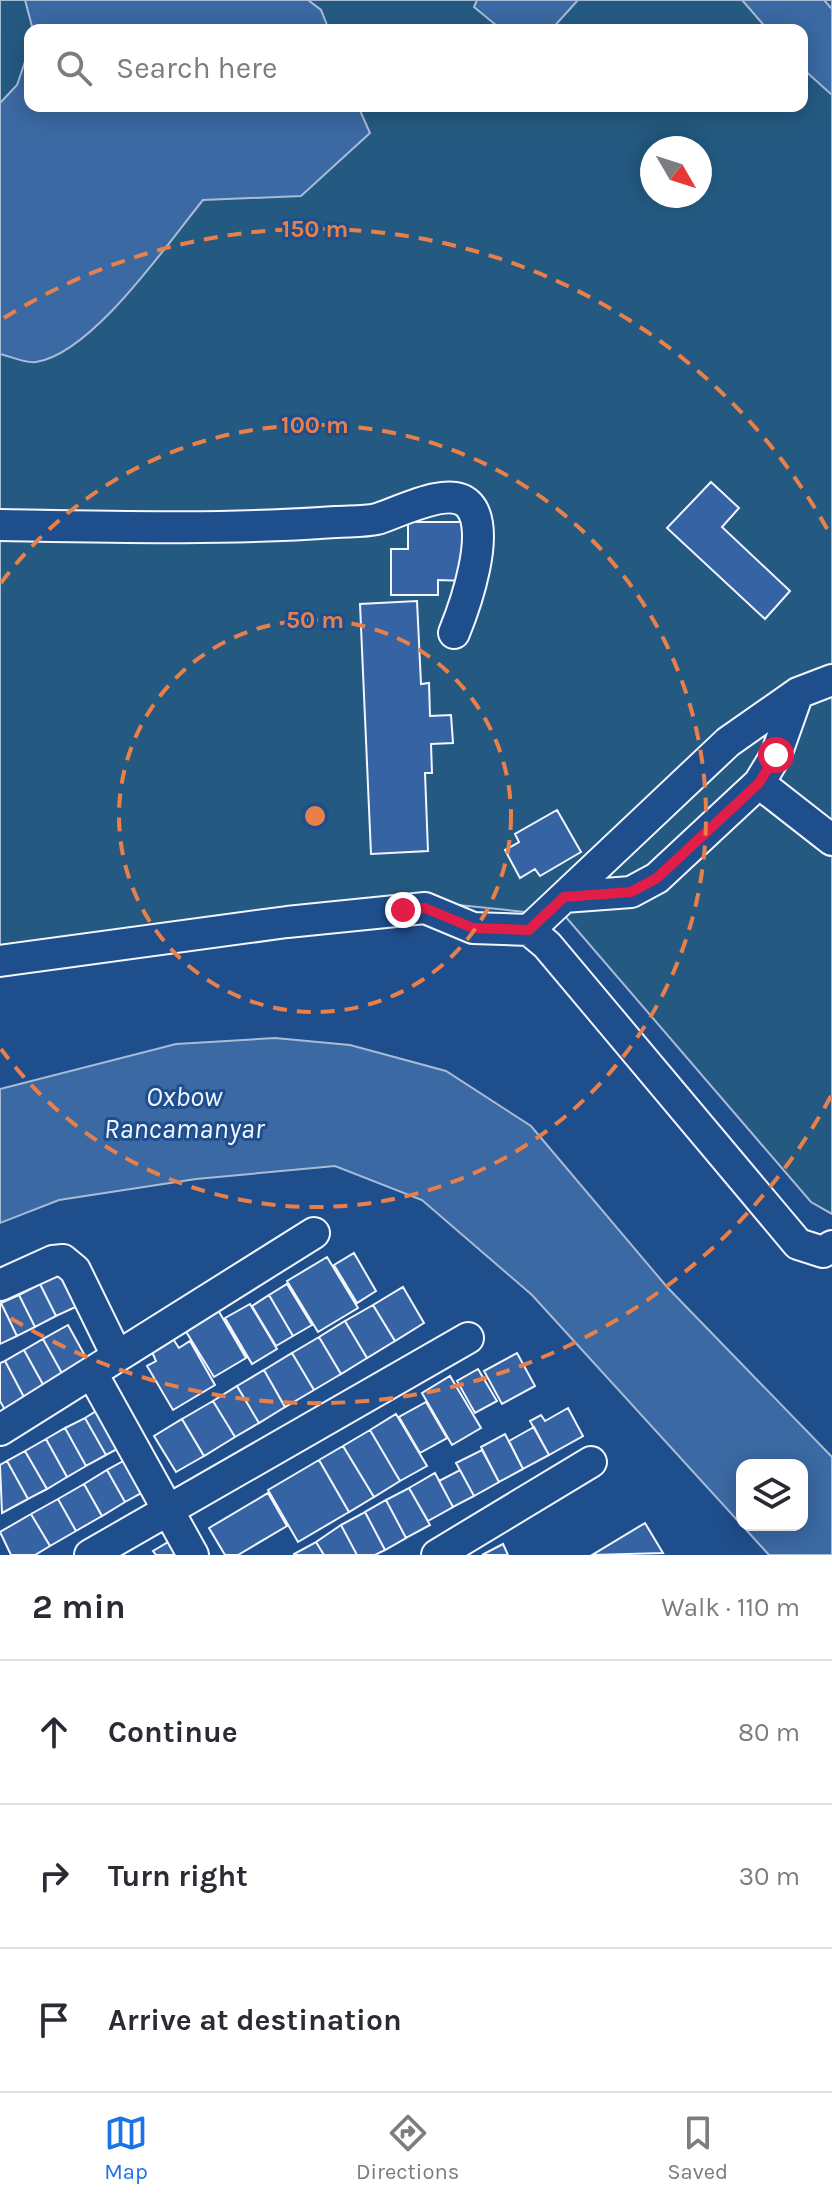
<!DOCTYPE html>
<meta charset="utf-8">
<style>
body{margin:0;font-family:Karla,sans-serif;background:#f2f2f3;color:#2b2b33}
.controls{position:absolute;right:24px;bottom:24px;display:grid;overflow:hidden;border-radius:16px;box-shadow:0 4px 20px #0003}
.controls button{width:72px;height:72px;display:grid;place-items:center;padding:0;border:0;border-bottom:2px solid #e1e1e2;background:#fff;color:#2b2b33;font:40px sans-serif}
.compass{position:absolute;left:640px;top:136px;width:72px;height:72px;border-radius:50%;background:#fff;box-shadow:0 4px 20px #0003;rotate:129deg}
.stop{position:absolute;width:24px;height:24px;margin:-18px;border:6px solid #e11d48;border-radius:50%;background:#fff}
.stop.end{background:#e11d48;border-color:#fff;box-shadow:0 2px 8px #0008}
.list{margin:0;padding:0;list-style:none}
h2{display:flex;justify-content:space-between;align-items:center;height:104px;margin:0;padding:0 32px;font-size:34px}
h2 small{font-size:26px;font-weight:400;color:#7c7c81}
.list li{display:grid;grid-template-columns:52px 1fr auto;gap:24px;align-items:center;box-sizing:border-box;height:144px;padding:0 32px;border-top:2px solid #e1e1e2}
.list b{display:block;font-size:30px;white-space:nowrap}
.list em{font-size:26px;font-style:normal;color:#7c7c81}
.icon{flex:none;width:44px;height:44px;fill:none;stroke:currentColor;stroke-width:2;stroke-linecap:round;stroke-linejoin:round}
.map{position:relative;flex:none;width:832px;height:1555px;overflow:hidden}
.search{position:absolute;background:#fff;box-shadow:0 4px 20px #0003;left:24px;right:24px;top:24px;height:88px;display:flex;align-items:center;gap:20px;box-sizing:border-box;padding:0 28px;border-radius:16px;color:#7c7c81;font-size:30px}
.sheet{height:536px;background:#fff}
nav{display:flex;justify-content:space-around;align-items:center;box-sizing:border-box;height:112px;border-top:2px solid #e1e1e2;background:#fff;font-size:22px;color:#7c7c81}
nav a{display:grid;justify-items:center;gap:4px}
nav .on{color:#1a73e8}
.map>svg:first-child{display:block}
.green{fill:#245a82;stroke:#a8bbd7;stroke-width:2;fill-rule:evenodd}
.water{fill:#3b69a3;stroke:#a8bbd7;stroke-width:2;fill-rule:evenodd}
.building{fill:#3563a3;stroke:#f2f6ff;stroke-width:2}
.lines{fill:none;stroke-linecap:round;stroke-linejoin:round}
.minor-casing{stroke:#f2f6ff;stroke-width:34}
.minor{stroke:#1f4e8c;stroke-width:30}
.route{stroke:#e11d48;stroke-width:10}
.ring{fill:none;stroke:#ea8049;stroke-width:4;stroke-dasharray:14 10}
.labels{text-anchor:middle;stroke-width:6;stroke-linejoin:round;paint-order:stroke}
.water-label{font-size:28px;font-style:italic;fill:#f2f6ff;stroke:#1f4e8c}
.centre{fill:#ea8049;stroke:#1f4e8c;stroke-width:4}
.ring-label{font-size:24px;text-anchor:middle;font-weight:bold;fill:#ea8049;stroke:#1f4e8c;stroke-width:6;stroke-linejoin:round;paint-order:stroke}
</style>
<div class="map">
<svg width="832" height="1555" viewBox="0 0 832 1555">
<rect width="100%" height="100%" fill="#1f4e8c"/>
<path class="green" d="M0 0H832V1214L811 1202 565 916 429 902 0 957ZM30 30H802V106H30ZM652 148H700V196H652Z"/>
<path class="water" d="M25 0H308L321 10 329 30H33Z
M477 0H578L551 30H502L474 7Z
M742 0H824L832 9V95L802 68V30H768Z
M30 47V106H358L370 133 301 196 203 200C167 244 92 354 36 362 26 364 10 356 0 354V103L17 85Z
M275 1038 350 1045 446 1071 531 1126 667 1287 832 1457V1555H769L532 1295 422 1200 335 1166 196 1179 59 1200 0 1223V1089L176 1044ZM742 1465H802V1525H742Z"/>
<path class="building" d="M711 482 739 508 722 527 790 591 765 619 667 528Z
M408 522H469L468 581 438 580V595H391V549H408Z
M417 601 421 684 429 683 430 716 451 715 453 743 431 744 432 773H425L428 851 371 854 360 604Z
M557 810 581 852 540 876 535 869 520 878 505 850 519 842 515 834Z
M354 1253 376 1291 357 1303 334 1265Z
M327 1257 358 1308 318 1332 287 1281Z
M64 1272 80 1305 56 1316 40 1284Z
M40 1284 56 1316 35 1327 19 1295Z
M287 1284 312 1325 293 1336 269 1295Z
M403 1287 424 1323 395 1341 373 1305Z
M19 1295 35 1327 17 1336 1 1303Z
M269 1295 293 1336 276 1346 252 1306Z
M1 1303 17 1336 0 1344V1304Z
M250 1304 277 1349 252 1364 225 1318Z
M373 1305 395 1341 367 1358 345 1321Z
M218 1310 246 1358 214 1377 185 1330Z
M345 1321 367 1358 341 1374 319 1337Z
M68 1325 89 1363 64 1377 43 1339Z
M319 1337 341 1374 314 1390 292 1353Z
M43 1339 64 1377 45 1388 24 1350Z
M173 1339 179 1348 190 1341 215 1385 173 1410 147 1366 156 1361 152 1352Z
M24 1350 45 1388 25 1399 5 1361Z
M292 1353 314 1390 285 1407 264 1370Z
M517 1353 535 1386 502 1404 484 1371Z
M5 1361 25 1399 5 1410 0 1401V1363Z
M478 1369 497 1401 475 1413 457 1381Z
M264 1370 285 1407 259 1423 237 1386Z
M450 1376 481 1428 452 1445 422 1393Z
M237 1386 259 1423 235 1437 213 1401Z
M213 1401 235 1437 204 1456 182 1419Z
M426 1402 447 1438 420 1453 399 1417Z
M101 1408 123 1446 106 1455 85 1418Z
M568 1408 583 1436 549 1455 530 1421 541 1415 545 1421Z
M396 1414 427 1466 400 1481 370 1430Z
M85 1418 106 1455 86 1466 65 1428Z
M182 1419 204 1456 176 1472 154 1436Z
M534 1427 549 1455 523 1469 509 1441Z
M65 1428 86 1466 67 1477 46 1439Z
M370 1430 400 1481 374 1497 343 1446Z
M505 1434 523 1469 499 1482 481 1447Z
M46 1439 67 1477 47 1489 25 1451Z
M343 1446 374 1497 349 1512 319 1460Z
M482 1450 499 1482 474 1496 456 1463Z
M25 1451 47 1489 28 1499 7 1461Z
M125 1460 143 1492 125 1502 107 1470Z
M319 1460 349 1512 298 1542 268 1490Z
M7 1461 28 1499 2 1513 0 1465Z
M107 1470 125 1502 102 1516 84 1484Z
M460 1470 474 1496 453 1507 439 1481Z
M435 1473 453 1507 428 1521 409 1488Z
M84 1484 102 1516 76 1531 58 1499Z
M409 1488 430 1525 406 1538 386 1500Z
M268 1493 287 1526 238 1555H225L209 1528Z
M58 1499 76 1531 50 1546 31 1514Z
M386 1500 406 1538 385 1550 365 1512Z
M365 1512 385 1550 375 1555H357L341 1525Z
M31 1514 50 1546 35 1555H11L0 1532Z
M645 1523 663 1553 592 1555Z
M341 1525 357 1555H324L316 1542Z
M170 1541 178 1555H156L153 1551Z
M316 1542 324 1555H295L294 1554Z
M503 1544 508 1555H482Z"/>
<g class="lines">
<defs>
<path id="minor" d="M0 525C112 527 223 530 335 522 348 521 364 522 377 519 398 513 450 484 469 505 492 530 465 606 454 633
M759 783 832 840
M564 897 631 892 657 878 759 783 776 755 798 693
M529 930 728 742 798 693 832 680
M0 961 287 922 425 908 473 928 529 930 547 945 798 1244 823 1252 832 1246
M0 1285 53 1261 63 1260 75 1270 117 1356
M93 1375 193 1555
M0 1430 314 1233
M90 1555 468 1338
M437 1555 591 1462"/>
</defs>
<use href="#minor" class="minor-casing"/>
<use href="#minor" class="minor"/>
</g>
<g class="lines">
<path class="route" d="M403 910 425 908 473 928 529 930 564 897 631 892 657 878 759 783 776 755"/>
</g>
<g class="ring">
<circle cx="315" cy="816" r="196"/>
<path d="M1 583A391 391 0 1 1 1 1049"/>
<path d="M831 1096A587 587 0 0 1 4 1314M4 318A587 587 0 0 1 831 536"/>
</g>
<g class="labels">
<g class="water-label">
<text x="184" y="1106">Oxbow<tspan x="184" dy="32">Rancamanyar</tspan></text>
</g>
</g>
<circle cx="315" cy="816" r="12" class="centre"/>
<g class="ring-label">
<text x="315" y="237">150 m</text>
<text x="315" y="433">100 m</text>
<text x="315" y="628">50 m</text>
</g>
</svg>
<div class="controls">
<button><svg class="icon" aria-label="layers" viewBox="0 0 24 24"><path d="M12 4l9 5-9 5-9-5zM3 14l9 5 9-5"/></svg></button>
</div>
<svg class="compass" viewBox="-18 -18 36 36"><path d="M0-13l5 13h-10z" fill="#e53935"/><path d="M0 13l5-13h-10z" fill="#7c7c81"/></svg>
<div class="stop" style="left:776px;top:755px"></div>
<div class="stop end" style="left:403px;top:910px"></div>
<div class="search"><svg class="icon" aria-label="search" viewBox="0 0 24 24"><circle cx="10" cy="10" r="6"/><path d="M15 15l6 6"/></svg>Search here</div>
</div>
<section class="sheet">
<h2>2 min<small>Walk · 110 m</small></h2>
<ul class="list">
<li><svg class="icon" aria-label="ahead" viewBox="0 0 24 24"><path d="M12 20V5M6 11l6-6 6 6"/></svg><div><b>Continue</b></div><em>80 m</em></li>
<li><svg class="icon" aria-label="right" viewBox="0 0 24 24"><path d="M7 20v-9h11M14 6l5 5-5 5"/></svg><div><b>Turn right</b></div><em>30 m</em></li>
<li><svg class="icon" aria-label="arrive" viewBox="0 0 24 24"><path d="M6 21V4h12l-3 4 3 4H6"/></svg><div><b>Arrive at destination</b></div></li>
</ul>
</section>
<nav>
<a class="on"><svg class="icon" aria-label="map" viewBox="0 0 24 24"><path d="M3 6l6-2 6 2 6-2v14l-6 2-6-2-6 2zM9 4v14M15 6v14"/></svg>Map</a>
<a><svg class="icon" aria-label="directions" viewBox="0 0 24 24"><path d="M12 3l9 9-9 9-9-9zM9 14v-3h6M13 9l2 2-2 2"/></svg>Directions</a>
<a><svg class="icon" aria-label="saved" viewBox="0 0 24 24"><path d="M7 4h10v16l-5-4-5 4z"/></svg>Saved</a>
</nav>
